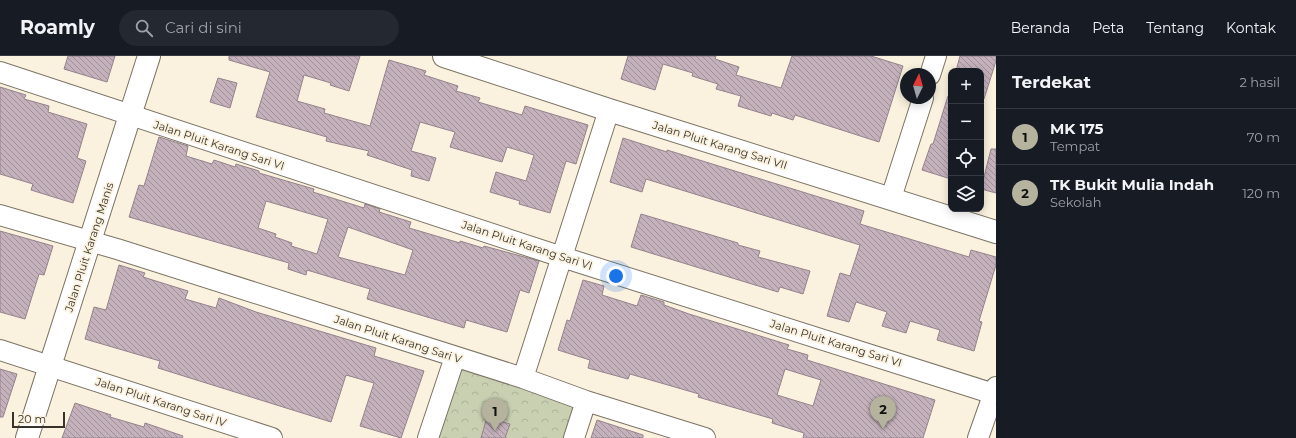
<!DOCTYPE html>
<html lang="id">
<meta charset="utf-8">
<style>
body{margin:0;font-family:Montserrat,sans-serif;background:#242831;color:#f1f3f6}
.controls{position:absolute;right:12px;top:12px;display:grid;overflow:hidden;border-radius:8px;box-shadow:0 2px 10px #0003}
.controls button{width:36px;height:36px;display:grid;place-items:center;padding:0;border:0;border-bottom:1px solid #363941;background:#171b24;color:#f1f3f6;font:20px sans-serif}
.compass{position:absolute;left:900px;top:12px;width:36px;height:36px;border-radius:50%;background:#171b24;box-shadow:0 2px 10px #0003;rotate:5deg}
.scale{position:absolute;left:12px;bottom:10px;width:53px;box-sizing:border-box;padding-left:4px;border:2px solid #37332c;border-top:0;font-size:11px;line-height:14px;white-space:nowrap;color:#37332c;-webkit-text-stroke:3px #faf1de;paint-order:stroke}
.you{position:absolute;left:616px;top:220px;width:14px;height:14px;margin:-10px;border:3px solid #fff;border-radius:50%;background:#1a73e8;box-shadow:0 0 0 6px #1a73e833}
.badge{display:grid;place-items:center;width:26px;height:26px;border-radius:50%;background:#b5b39d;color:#111;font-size:13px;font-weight:700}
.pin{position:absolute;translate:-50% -33px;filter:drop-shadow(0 1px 2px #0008)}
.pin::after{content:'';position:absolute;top:21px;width:14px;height:12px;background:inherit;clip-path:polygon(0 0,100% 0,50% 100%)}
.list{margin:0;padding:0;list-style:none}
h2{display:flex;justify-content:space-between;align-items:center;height:52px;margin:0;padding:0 16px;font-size:17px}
h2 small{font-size:13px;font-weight:400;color:#9ea1a6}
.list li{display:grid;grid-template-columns:26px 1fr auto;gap:12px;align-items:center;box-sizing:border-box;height:56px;padding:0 16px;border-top:1px solid #363941}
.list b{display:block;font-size:15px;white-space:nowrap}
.list p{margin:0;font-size:13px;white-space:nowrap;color:#9ea1a6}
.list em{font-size:13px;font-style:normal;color:#9ea1a6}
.icon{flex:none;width:22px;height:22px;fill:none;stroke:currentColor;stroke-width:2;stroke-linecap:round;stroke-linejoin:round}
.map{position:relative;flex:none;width:996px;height:382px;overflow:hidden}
header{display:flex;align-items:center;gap:24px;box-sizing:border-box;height:56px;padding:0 20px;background:#171b24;border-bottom:1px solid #363941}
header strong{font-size:19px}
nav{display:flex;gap:22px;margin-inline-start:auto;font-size:14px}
.search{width:280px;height:36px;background:#242831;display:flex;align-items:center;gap:10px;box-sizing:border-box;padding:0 14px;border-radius:22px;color:#9ea1a6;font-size:15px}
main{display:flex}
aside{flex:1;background:#171b24}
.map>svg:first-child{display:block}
.park{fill:url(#park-crowns)}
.building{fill:url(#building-back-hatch);stroke:#94828c;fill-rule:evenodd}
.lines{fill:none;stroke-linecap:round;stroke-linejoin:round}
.minor-casing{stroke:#7c7464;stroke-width:22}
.tertiary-casing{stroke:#7c7464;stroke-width:24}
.minor{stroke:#fff;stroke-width:20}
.tertiary{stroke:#fff;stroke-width:22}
.labels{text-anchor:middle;stroke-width:3.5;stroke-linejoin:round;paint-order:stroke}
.street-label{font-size:11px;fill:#37332c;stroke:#faf1de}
</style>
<header>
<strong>Roamly</strong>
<div class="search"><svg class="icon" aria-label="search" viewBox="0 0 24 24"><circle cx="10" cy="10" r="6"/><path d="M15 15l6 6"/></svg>Cari di sini</div>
<nav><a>Beranda</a><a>Peta</a><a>Tentang</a><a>Kontak</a></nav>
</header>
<main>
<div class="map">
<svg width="996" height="382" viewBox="0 0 996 382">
<defs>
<pattern id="park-crowns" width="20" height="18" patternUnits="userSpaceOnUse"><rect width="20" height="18" fill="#c8d0b1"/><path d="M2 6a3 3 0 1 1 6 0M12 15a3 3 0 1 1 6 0" fill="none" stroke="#acb398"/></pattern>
<pattern id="building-back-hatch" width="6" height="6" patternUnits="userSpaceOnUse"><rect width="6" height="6" fill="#c4b1bc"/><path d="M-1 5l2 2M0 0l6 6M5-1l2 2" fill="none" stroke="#a09199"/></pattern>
</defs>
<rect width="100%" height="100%" fill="#faf1de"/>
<path class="park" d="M461 310 578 348 567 382H437Z"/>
<path class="building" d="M68 0H115L107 26 64 13Z
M229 0H360L349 35 330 29 331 27 304 19 297 45 325 53 324 57 370 70 389 4 426 15 424 19 458 30 456 35 480 42 478 46 522 59 525 50 588 69 576 108 566 105 550 157 519 148 520 145 490 136 496 116 526 125 534 99 507 91 502 106 450 91 455 76 420 66 411 95 436 102 429 125 411 120 412 114 367 99 369 95 326 85 327 81 256 61 270 16 229 4Z
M628 0H716L715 3 739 11 736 19 781 32 792 0H871L903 10 879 86 795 59 793 64 772 57 771 60 738 50 741 40 716 33 718 28 692 20 693 17 663 8 655 34 621 23Z
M960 0H996V5L984 43 981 42V15H956Z
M218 22 237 27 230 52 210 46Z
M0 31 26 39 24 43 49 50 48 56 87 68 77 102 86 105 73 147 31 134 33 128 0 118Z
M948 40 951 41V123L922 114 931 88H933Z
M159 81 188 90 186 100 212 108 214 104 235 111 236 108 259 115V117L314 133 313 136 364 152 365 148 380 153 379 156 411 166 409 172 460 187V185L483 192 484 190 539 205 529 237 520 234 507 276 466 264 464 272 367 243 370 233 307 214 306 219 288 213 289 207 129 161 139 129 144 130ZM266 145 328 163 317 198 291 190 292 187 275 181 276 178 258 172ZM348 171 413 194 405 219 338 201Z
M623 82 667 96V94L864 155 860 168 969 201 971 194 996 201V209L979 265 982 266 974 295 937 284 940 274 910 265 906 277 882 270 887 256 856 246 849 266 827 260 840 217 850 220 860 189 646 123 642 136 610 126Z
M991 93H996V137L981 133Z
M641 158 738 187V189L760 195 758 201 810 215 803 238 780 231 778 236 631 191Z
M0 175 53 190 44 219 39 218 25 263 0 256Z
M119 209 145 217 143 221 188 235 185 243 216 252 219 242 256 256 376 292 374 300 424 315 401 382 360 370 374 327 346 319 331 366 158 312 160 305 85 283 94 251 106 254Z
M583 224 604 230 602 239 637 250 641 239 664 246V249L689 258 789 289 787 293 808 299 807 304 935 344 923 382H803L804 377 772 367 773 363 698 341 699 338 630 318 628 323 588 312 590 304 558 294 567 264 570 265ZM785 313 821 324 813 350 777 339Z
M0 313 17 318 3 361H0Z
M75 347 111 359 110 361 144 371 145 367 183 380 182 382H62Z
M487 361 510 368 505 382H481Z
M597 364 643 379V382H591Z"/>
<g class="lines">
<defs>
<path id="minor" d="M0 16 562 201 994 338
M930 19 936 0
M891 142 923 42
M0 159 117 193 523 322 586 345 705 382
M0 294 272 382
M523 322 609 54
M428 382 455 301
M574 382 586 345
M978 382 996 331"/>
<path id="tertiary" d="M444 0 609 54 996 176
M27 382 149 0"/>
</defs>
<use href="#minor" class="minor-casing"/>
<use href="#tertiary" class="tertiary-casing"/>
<use href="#minor" class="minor"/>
<use href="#tertiary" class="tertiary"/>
</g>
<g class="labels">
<g class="street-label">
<text transform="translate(219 89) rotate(18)" y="4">Jalan Pluit Karang Sari VI</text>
<text transform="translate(720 89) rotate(17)" y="4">Jalan Pluit Karang Sari VII</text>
<text transform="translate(527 189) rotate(18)" y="4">Jalan Pluit Karang Sari VI</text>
<text transform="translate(89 191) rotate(-72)" y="4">Jalan Pluit Karang Manis</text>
<text transform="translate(398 283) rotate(18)" y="4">Jalan Pluit Karang Sari V</text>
<text transform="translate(836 287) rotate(17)" y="4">Jalan Pluit Karang Sari VI</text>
<text transform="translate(161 346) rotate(18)" y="4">Jalan Pluit Karang Sari IV</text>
</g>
</g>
</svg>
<div class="controls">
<button>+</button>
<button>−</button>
<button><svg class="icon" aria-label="locate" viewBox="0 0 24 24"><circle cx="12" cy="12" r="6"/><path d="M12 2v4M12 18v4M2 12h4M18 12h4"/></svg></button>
<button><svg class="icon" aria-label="layers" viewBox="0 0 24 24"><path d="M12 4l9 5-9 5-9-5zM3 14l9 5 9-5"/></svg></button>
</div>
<svg class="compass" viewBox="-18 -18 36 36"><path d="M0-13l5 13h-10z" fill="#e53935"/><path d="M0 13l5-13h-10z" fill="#9ea1a6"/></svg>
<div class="scale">20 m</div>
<div class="you"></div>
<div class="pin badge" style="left:495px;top:375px">1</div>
<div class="pin badge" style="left:883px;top:373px">2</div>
</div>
<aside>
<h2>Terdekat<small>2 hasil</small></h2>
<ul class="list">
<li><span class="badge">1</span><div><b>MK 175</b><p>Tempat</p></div><em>70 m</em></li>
<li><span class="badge">2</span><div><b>TK Bukit Mulia Indah</b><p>Sekolah</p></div><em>120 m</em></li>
</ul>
</aside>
</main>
